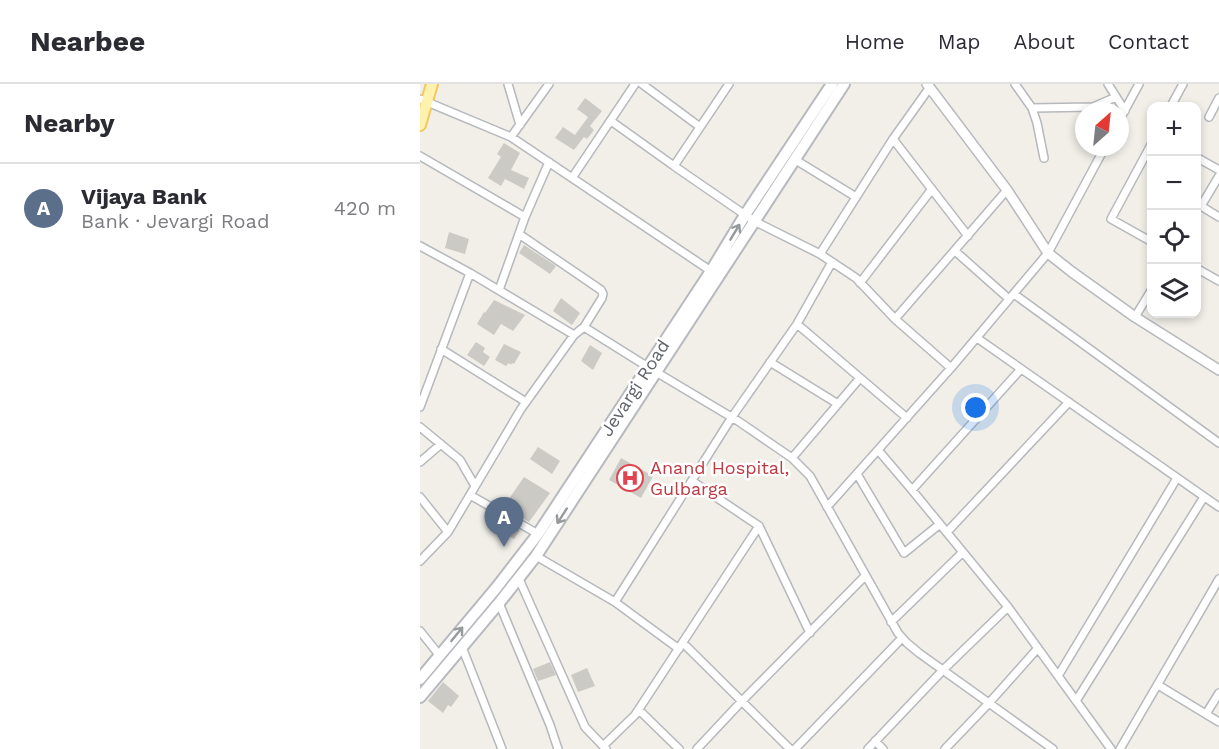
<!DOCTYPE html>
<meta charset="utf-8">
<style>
body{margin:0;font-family:"Work Sans",sans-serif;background:#f7f7f7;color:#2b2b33}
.controls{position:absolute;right:18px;top:18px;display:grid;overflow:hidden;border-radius:12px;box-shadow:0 3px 9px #0003}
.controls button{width:54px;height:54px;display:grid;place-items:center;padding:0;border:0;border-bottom:2px solid #e1e1e2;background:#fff;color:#2b2b33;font:30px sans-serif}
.compass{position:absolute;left:655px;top:18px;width:54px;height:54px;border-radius:50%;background:#fff;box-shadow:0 3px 9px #0003;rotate:27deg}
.you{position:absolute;left:556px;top:324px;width:21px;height:21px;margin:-15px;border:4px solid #fff;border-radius:50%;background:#1a73e8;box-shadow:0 0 0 9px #1a73e833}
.badge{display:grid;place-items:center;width:39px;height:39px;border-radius:50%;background:#b45309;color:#fff;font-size:20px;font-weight:700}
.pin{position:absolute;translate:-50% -50px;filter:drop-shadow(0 2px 3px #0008)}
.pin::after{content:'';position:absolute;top:32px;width:21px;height:18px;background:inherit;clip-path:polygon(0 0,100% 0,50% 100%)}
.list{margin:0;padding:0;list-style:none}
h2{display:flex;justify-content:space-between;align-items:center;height:78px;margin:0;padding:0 24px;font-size:26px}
h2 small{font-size:20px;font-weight:400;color:#7c7c81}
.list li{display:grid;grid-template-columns:39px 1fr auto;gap:18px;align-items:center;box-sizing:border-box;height:90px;padding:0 24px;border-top:2px solid #e1e1e2}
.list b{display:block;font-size:22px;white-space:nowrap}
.list p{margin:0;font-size:20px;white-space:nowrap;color:#7c7c81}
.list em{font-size:20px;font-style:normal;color:#7c7c81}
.icon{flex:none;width:33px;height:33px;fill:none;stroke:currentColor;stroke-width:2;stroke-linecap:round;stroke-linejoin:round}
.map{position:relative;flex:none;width:799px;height:665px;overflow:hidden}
header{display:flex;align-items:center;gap:36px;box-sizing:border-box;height:84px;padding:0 30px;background:#fff;border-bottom:2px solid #e1e1e2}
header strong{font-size:28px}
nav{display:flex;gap:33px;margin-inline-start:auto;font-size:21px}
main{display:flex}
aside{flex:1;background:#fff}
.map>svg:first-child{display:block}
.building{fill:#cccac5}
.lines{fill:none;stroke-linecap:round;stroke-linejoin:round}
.minor-casing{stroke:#b5b8bc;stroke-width:10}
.tertiary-casing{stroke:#b5b8bc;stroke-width:12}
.secondary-casing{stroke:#b6babf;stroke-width:14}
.primary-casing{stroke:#f2c960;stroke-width:14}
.minor{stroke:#fff;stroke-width:7}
.tertiary{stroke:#fff;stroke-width:9}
.secondary{stroke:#fff;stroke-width:10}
.primary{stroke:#fff2af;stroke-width:10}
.oneway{stroke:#979a9d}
.labels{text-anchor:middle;stroke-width:5;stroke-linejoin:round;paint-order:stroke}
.street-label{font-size:18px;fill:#5f6368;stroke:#fff}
.health-label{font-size:18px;fill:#be3a42;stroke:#fff;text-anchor:start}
</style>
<header>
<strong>Nearbee</strong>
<nav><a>Home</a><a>Map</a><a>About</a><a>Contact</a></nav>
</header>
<main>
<aside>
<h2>Nearby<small></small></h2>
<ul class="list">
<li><span class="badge" style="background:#5c6f8a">A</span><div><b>Vijaya Bank</b><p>Bank · Jevargi Road</p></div><em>420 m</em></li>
</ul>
</aside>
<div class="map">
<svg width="799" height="665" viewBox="0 0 799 665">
<rect width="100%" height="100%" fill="#f1efe8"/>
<path class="building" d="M165 14 182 27 170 42 174 46 167 55 164 53 154 66 135 54 143 43 155 51 168 33 157 25Z
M84 59 100 69 91 86 109 94 104 105 85 95 81 102 68 94 81 73 77 70Z
M29 148 49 155 45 170 25 164Z
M104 161 136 182 130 190 99 169Z
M141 214 160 229 152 241 133 227Z
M74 216 105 231 93 247 81 240 74 251 57 240 64 228 65 229Z
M56 258 65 264 63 268 70 273 64 282 47 271Z
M84 260 101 268 94 280 92 279 91 281 89 279 86 282 75 276Z
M170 261 182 269 173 286 161 277Z
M118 363 140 377 132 390 110 375Z
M201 374 233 392 221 414 189 396Z
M104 393 130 409 109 438 84 422Z
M84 437 100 446 94 455 78 446Z
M130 578 136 591 118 597 113 585Z
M167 584 175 602 158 608 151 591Z
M23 598 39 612 31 623 28 621 23 629 8 617Z"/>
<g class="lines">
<defs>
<path id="minor" d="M88 0 100 41
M222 0 280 43
M309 0 254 82 334 137 400 170 436 194 475 235 587 106
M595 0 612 24 617 39 624 74
M688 0 705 27
M0 15 91 53 291 187
M751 22 763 0
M612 24 673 23 696 13
M789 33 799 14
M700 35 719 0
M191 37 254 82
M91 53 129 0
M473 55 548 152
M732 59 691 135 732 158
M0 72 105 133 129 78
M776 73 799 86
M374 75 436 113
M799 92 781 122 799 133
M152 94 215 0
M99 150 181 206 183 210 182 214 164 243
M0 162 50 189 154 251 164 243 228 283
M535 167 589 215
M400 170 473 55 510 3
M776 184 799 197
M440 199 512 105
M79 206 105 133
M594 210 799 359
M715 233 732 205
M475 235 531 284
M377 240 487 334
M557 254 799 423
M21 265 106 318
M350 278 418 320
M236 288 318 337 372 374 390 392 478 549 487 559 499 569 633 665
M0 323 50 189
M0 343 40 376 55 402
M458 366 492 406 601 285
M372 374 440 294
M0 378 21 360
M437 390 484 469 520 440
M272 397 339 442 390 549
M492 406 588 523 691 665
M50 411 118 450
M0 413 28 448
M407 423 531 284 628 169 685 63
M527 448 649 318
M116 472 195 518 312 333 377 240 412 178
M0 477 28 448 101 325 154 251
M99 495 165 643 186 665
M195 518 259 565
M79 519 130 641 138 665
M471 538 543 468
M0 547 20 572
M263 559 370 665
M42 563 82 665
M638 592 757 394
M738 601 799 638
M656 617 784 413
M219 626 259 665
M786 630 799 609
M455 657 463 665
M183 662 215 631 339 442
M277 665 321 618 445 492
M375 665 482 554
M448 665 523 586 588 523
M525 665 569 619 618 564
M700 665 799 495"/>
<path id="tertiary" d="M507 0 587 106 628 169 652 188 715 233 799 286"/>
<path id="secondary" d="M0 595 77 503 118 450 291 187 325 131 412 0
M0 613 79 519 116 472 424 0"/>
<path id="primary" d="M0 41 12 0"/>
</defs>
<use href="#minor" class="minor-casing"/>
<use href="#tertiary" class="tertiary-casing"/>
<use href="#secondary" class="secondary-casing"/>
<use href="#primary" class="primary-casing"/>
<use href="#minor" class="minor"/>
<use href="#tertiary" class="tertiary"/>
<use href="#secondary" class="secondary"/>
<use href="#primary" class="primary"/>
</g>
<defs><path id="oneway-shaft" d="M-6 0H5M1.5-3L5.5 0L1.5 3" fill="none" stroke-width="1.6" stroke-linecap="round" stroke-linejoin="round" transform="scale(1.5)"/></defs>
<g class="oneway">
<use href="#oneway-shaft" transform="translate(315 148) rotate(-59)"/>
<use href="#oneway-shaft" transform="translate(142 432) rotate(123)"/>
<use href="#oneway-shaft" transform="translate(37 550) rotate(-51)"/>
</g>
<defs>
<symbol id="hospital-ring" viewBox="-11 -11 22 22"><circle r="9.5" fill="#fff" stroke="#e0444e" stroke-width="1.5"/><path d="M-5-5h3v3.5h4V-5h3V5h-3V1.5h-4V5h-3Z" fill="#e0444e"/></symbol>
</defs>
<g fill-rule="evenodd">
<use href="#hospital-ring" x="195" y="379" width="30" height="30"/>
</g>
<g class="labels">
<g class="street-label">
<text transform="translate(215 304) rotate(-57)" y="6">Jevargi Road</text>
</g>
<g class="health-label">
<text x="230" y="390">Anand Hospital,<tspan x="230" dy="21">Gulbarga</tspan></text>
</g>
</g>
</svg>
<div class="controls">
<button>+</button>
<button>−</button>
<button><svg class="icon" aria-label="locate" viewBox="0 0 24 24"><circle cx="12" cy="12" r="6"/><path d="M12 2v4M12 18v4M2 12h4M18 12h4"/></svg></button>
<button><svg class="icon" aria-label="layers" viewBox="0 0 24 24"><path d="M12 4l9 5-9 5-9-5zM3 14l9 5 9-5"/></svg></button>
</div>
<svg class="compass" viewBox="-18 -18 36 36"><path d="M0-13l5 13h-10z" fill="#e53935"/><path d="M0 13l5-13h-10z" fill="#7c7c81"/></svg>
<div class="you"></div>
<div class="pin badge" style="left:84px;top:463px;background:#5c6f8a">A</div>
</div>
</main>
